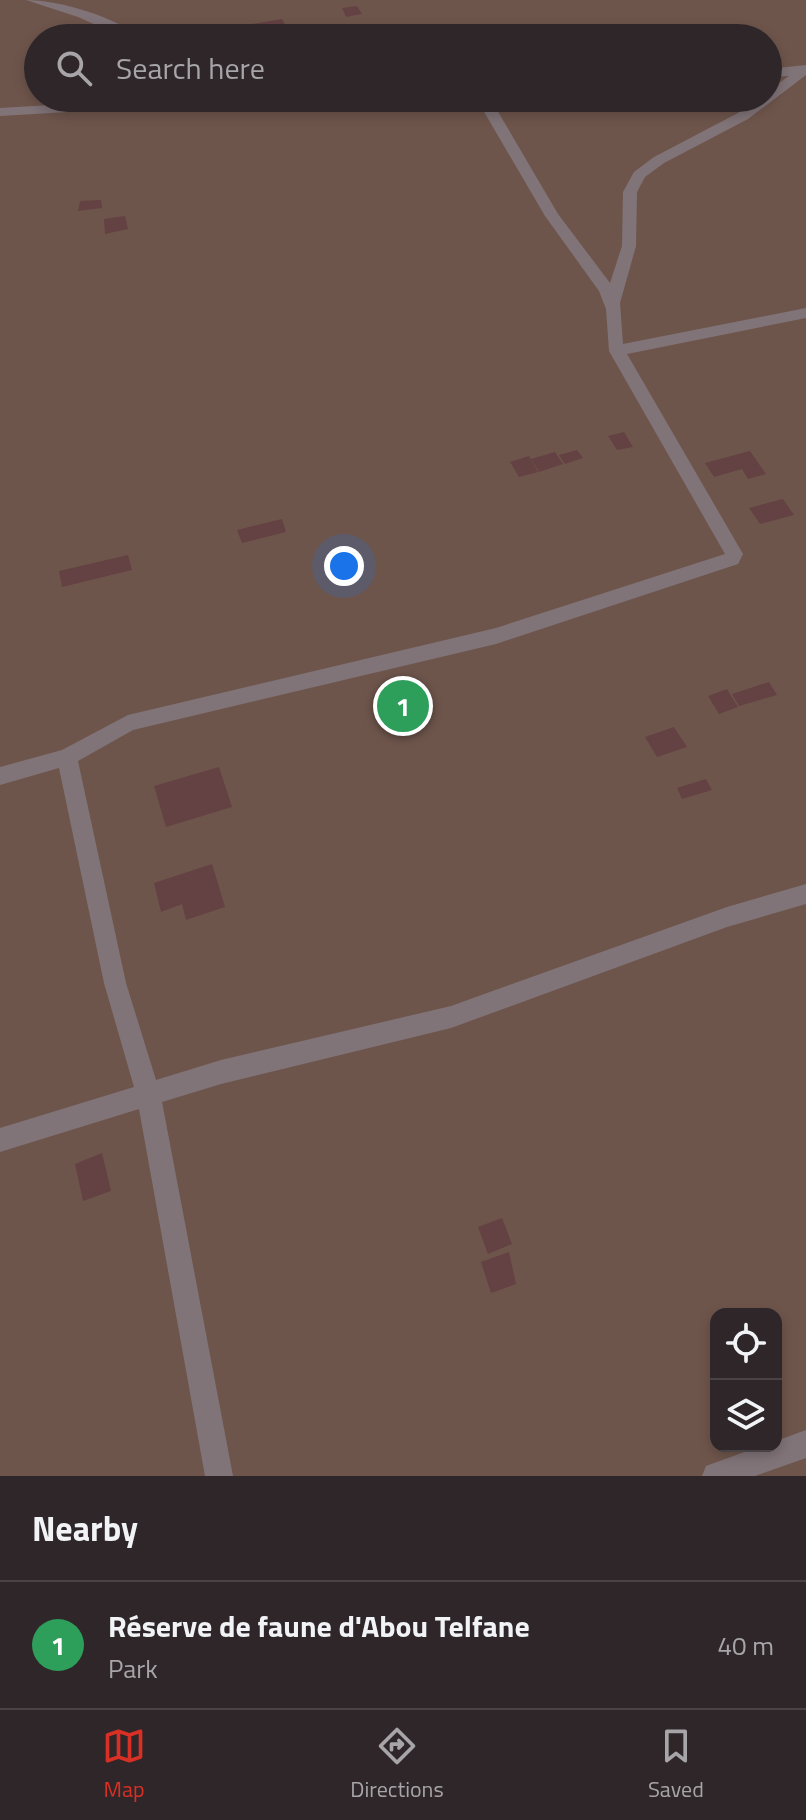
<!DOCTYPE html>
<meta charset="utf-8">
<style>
body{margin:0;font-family:"Titillium Web",sans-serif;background:#3a3235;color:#f1f3f6}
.controls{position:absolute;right:24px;bottom:24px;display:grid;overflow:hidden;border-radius:16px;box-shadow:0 4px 12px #0003}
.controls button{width:72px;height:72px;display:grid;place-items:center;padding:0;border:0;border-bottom:2px solid #494346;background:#2e2629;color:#f1f3f6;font:40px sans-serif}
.you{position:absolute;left:344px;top:566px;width:28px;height:28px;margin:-20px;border:6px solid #fff;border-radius:50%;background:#1a73e8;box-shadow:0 0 0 12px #1a73e833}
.badge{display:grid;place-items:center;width:52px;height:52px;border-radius:50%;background:#d93025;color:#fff;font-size:26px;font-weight:700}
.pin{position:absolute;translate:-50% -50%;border:4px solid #fff;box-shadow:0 2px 8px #0006}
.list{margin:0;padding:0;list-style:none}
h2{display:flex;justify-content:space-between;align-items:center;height:104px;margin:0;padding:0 32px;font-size:34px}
h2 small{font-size:26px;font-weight:400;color:#a7a5a8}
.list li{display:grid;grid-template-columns:52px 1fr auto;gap:24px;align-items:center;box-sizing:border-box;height:128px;padding:0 32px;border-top:2px solid #494346}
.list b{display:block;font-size:30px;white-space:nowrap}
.list p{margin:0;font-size:26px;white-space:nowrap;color:#a7a5a8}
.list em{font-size:26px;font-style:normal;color:#a7a5a8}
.icon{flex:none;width:44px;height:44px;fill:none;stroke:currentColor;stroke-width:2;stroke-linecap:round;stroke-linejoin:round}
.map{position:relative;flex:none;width:806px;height:1476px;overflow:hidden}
.search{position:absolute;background:#2e2629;box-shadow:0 4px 12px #0003;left:24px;right:24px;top:24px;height:88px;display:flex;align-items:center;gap:20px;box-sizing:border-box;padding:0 28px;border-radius:44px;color:#a7a5a8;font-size:30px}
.sheet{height:232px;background:#2e2629}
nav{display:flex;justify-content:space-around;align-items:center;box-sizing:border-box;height:112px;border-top:2px solid #494346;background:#2e2629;font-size:22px;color:#a7a5a8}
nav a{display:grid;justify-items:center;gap:4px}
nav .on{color:#d93025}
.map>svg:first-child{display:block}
.green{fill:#6e554c;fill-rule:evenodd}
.building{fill:#644142}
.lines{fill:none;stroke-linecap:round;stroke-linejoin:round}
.street{fill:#817478;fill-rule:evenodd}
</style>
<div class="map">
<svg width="806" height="1476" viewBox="0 0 806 1476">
<rect width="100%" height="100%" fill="#3e3337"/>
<path class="green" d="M0 0H806V1476H0ZM38 38H768V98H38ZM716 1314H776V1446H716Z"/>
<path class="building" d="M357 6 362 14 346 17 342 8Z
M282 19 286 26 238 35 234 27Z
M311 26 313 30 304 31 305 38H275L270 30Z
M101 200 102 208 78 211 80 201Z
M125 216 128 229 105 234 104 219Z
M624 432 633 447 617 450 608 436Z
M577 450 583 458 565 464 559 455Z
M750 451 766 474 748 479 742 469 714 477 705 463Z
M555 452 563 464 539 472 531 459Z
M529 456 538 472 519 477 510 462Z
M783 499 794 515 760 524 749 508Z
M282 519 286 532 242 543 237 530Z
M128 555 132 570 62 587 59 571Z
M769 682 777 695 739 706 732 694Z
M727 689 738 707 719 714 708 696Z
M674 727 687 747 657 757 645 737Z
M219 767 232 807 166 827 154 786Z
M706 779 712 790 682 799 677 788Z
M212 864 225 907 186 920 182 904 161 912 154 883Z
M102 1153 111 1191 83 1201 75 1164Z
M502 1218 512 1244 488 1254 478 1227Z
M509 1252 516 1284 491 1293 481 1262Z"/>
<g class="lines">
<path class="street" d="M26 0C59 0 116 17 141 38H125L78 17Z
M806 65V75L748 119 664 163 645 177 637 192 636 246 620 303 623 344 806 308V318L627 354 743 554 738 564 496 644 133 730 78 761 126 983 156 1080 221 1060 451 1006 727 907 806 884V904L727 927 451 1028 221 1084 162 1102 233 1476H205L139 1109 0 1152V1128L134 1087 104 983 59 768 0 785V767L62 750 128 715 496 628 725 554 609 351 606 309 599 291 545 216 476 98H490L558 214 610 283 622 246 623 192 634 172 654 157 738 113 759 98H768V91L789 76 768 77V69Z
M171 98H245L238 102 0 116V108Z
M315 98H390L383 102H322Z
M806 1430V1458L755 1476H702L706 1466 761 1446H776V1441Z"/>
</g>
</svg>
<div class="controls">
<button><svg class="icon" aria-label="locate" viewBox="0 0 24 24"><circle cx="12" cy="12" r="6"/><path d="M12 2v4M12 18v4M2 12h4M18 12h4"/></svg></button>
<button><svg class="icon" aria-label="layers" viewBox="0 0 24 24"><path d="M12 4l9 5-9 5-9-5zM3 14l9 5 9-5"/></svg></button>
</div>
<div class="you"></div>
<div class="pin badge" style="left:403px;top:706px;background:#2e9e5b">1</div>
<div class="search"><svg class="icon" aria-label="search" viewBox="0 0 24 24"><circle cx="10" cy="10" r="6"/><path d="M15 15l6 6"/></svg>Search here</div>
</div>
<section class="sheet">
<h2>Nearby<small></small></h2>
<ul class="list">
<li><span class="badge" style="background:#2e9e5b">1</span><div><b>Réserve de faune d'Abou Telfane</b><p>Park</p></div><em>40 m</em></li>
</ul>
</section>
<nav>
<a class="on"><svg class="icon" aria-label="map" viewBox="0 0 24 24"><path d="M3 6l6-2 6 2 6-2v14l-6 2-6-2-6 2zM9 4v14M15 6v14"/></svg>Map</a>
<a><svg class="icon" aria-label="directions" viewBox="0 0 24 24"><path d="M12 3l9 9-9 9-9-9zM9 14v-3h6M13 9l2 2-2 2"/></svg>Directions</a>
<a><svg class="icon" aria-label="saved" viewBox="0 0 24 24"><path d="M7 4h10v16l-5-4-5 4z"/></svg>Saved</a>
</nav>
